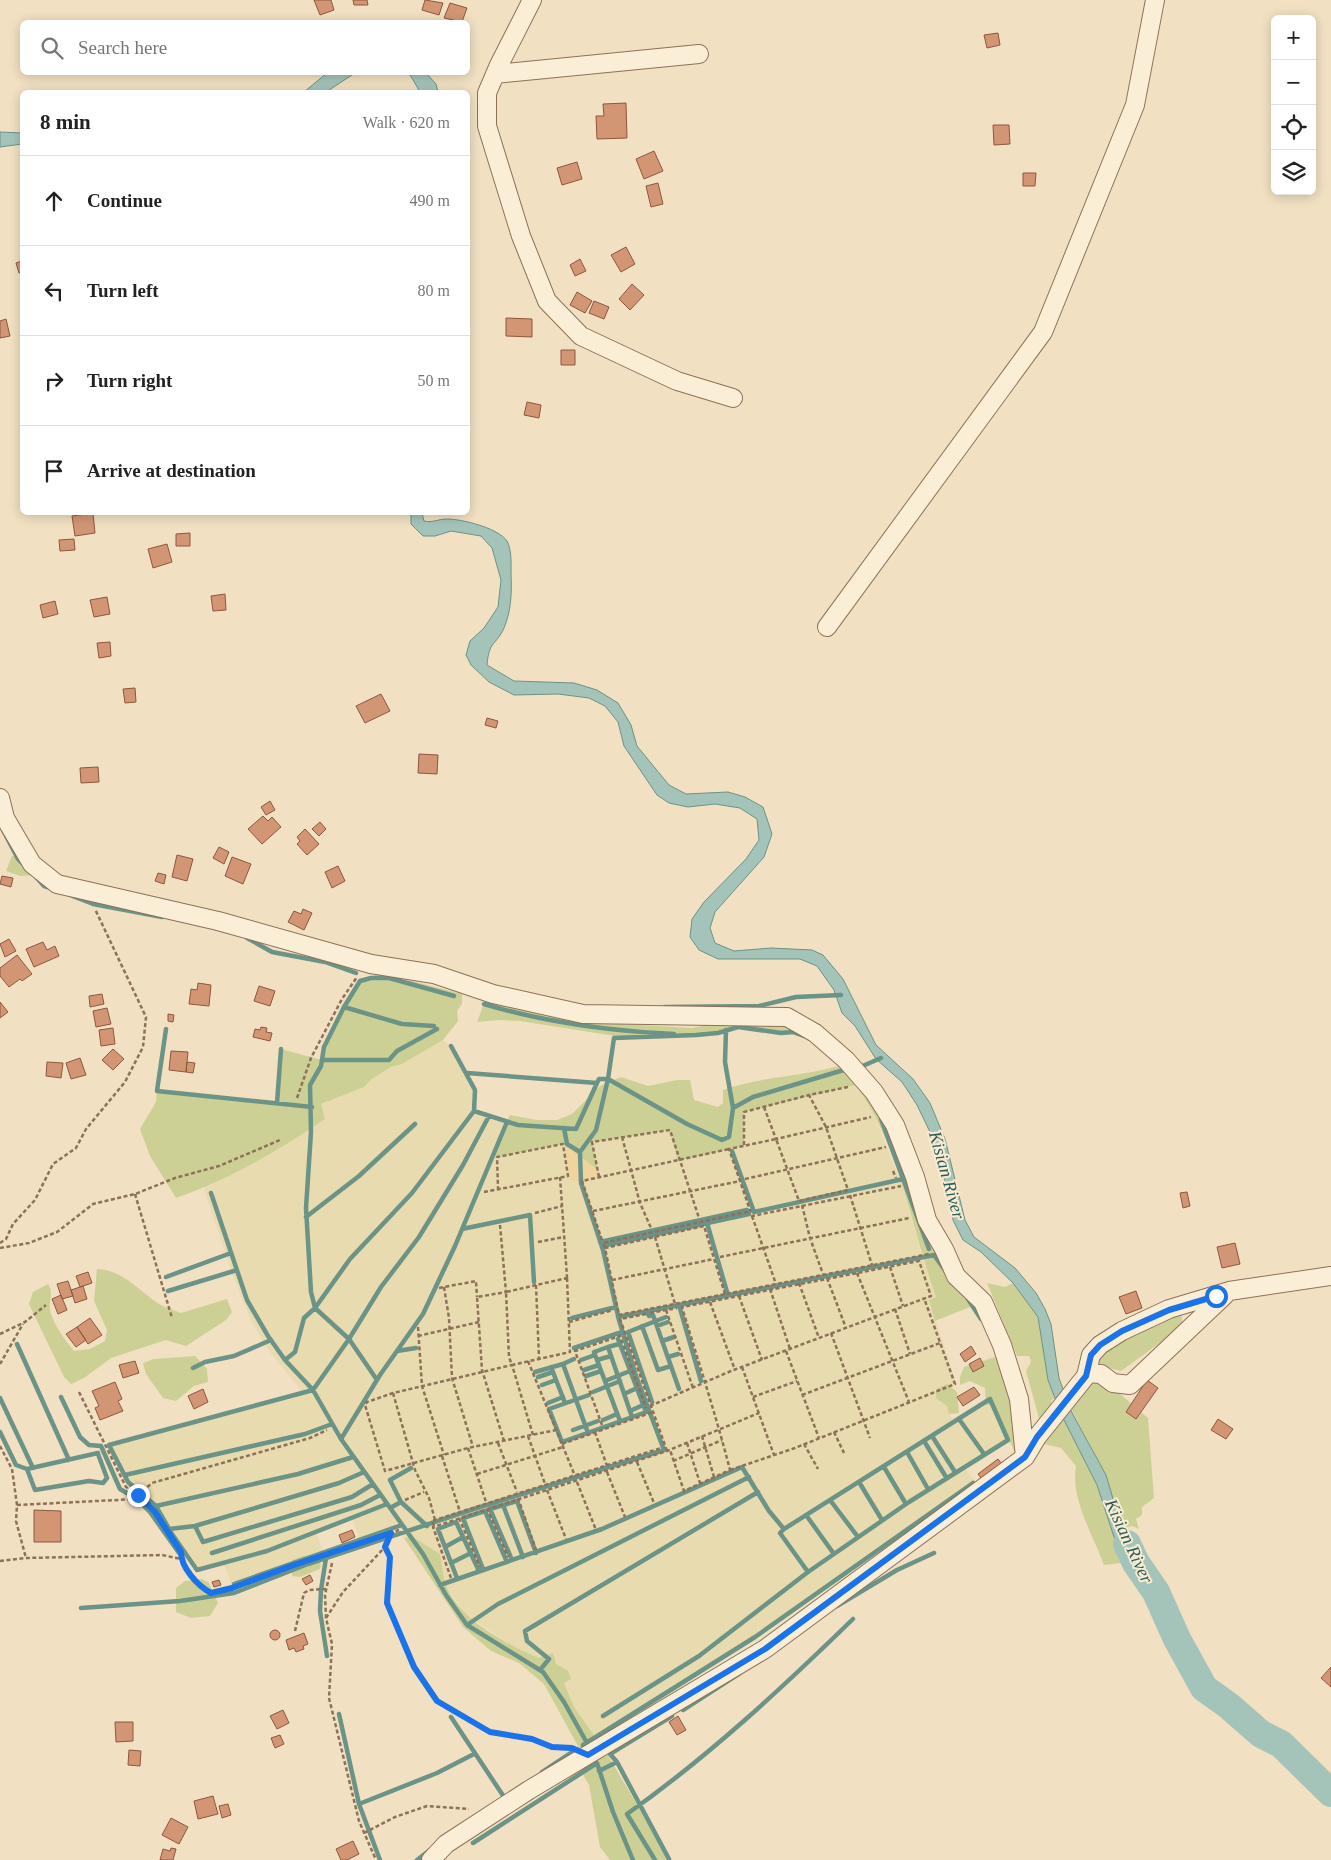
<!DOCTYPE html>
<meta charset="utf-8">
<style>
body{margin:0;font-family:"Times New Roman",serif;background:#f6f6f6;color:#222}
.controls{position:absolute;right:15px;top:15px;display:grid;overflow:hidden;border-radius:8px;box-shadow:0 2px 12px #0003}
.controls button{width:45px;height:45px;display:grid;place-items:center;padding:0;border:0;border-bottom:1px solid #e0e0e0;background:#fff;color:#222;font:25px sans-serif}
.stop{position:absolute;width:15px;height:15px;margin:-11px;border:4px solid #1a73e8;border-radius:50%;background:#fff}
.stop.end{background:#1a73e8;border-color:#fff;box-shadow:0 1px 5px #0008}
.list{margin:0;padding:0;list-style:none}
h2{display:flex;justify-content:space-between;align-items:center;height:65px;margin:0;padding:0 20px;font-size:21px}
h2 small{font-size:16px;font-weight:400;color:#767676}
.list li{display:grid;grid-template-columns:32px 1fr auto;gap:15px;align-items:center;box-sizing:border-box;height:90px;padding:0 20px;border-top:1px solid #e0e0e0}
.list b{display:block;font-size:19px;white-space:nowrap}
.list em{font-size:16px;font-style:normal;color:#767676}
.icon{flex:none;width:28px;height:28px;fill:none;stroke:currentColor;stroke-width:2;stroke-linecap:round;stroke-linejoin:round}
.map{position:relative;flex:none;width:1331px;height:1860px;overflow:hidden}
.search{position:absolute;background:#fff;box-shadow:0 2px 12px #0003;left:20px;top:20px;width:450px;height:55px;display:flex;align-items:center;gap:12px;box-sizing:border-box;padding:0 18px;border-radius:8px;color:#767676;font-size:19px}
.panel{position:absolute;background:#fff;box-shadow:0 2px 12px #0003;left:20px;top:90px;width:450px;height:425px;border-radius:8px}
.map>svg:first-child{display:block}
.farmland{fill:#e8dbaf}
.green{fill:#cdd095}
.sand{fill:#efd49d}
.water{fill:#a5c4b9;stroke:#6b9386}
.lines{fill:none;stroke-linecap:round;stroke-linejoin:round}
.stream{stroke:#6b9386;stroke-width:4.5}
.river{stroke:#a5c4b9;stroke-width:28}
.building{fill:#d29675;stroke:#8e573c}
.street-casing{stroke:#8d7158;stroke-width:20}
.path{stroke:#8d7158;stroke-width:2.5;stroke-dasharray:4 2.5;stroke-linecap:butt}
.street{stroke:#fbeed6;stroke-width:18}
.route{stroke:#1a73e8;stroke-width:6}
.labels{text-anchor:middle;stroke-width:4;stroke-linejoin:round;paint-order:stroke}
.water-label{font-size:18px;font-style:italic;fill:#2b5c56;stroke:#f8ebd2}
</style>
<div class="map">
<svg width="1331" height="1860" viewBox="0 0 1331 1860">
<rect width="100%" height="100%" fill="#f1e0c2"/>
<path class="farmland" d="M443 1040 451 1046 475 1090 474 1111 507 1122 495 1148 497 1157 563 1144 571 1182 599 1177 592 1142 670 1130 679 1161 744 1146V1112L856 1085 869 1103 902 1185 922 1257 936 1297 929 1300 956 1383 939 1390 952 1419 989 1397 1008 1440 963 1466 979 1486 938 1510 759 1636 598 1741 574 1707 564 1683 539 1658 515 1648 465 1614 446 1586 440 1554 413 1537 404 1538 399 1528 360 1541 352 1518 316 1532 324 1553 232 1586 224 1565 194 1573 197 1570 172 1534 156 1506 128 1482 109 1445 303 1393 270 1352 252 1323 234 1278 204 1189 305 1132 325 1119 320 1105 363 1087 372 1079 391 1067 402 1064Z"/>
<path class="green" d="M19 855 35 875 21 876 6 871 12 856Z
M381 973 462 994V1004L457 1011 458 1021 443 1040 402 1064 391 1067 372 1079 364 1087 321 1104 325 1119C279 1150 229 1180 176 1198L150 1156 140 1129 156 1102 157 1091 276 1103 281 1049 322 1060C325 1042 346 994 359 982 364 978 375 976 381 973Z
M488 1000 547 1016 588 1022 692 1028 728 1021 787 1020 809 1037 793 1032 781 1033 738 1027 718 1033 677 1037 615 1036 520 1021 498 1020 477 1022 484 1004Z
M842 1065 892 1131 910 1179 980 1303 935 1321 929 1300 936 1297C911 1227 900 1147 856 1085L744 1112V1146L678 1161 670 1130 592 1142 598 1170 563 1144 497 1157 493 1154 510 1115 536 1120H557L572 1114 600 1086 621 1077 648 1086 677 1080H690L694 1100 718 1107 723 1103V1090C762 1076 803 1077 842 1065Z
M97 1269C123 1270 138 1290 159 1304 166 1308 174 1310 181 1313L227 1299 232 1312 226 1320 186 1346 166 1340 111 1358 84 1378 71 1384 64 1377 29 1304 33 1292 48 1284C55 1294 47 1303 51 1314 56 1328 65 1340 74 1351L90 1349 105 1341 107 1330 94 1301Z
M987 1283 1005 1287 1013 1283 1038 1317 1048 1380 1055 1397 1051 1401V1406L1040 1422 1026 1371 1031 1362 1029 1356H1017Z
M1181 1312 1183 1326 1121 1371 1098 1365C1108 1334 1153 1324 1181 1312Z
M195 1356 207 1369 208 1382 194 1386 176 1401 163 1398 146 1374 143 1363 154 1359Z
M995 1357 1019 1376 1018 1459 993 1405H986L985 1388 970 1381 960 1385V1377L964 1367Z
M1093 1377 1113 1388 1148 1418 1154 1498 1142 1507V1515L1136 1519 1139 1529 1132 1526 1125 1528 1117 1512 1106 1475 1070 1407 1080 1399Z
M947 1384 957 1392 959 1413 949 1414 947 1406 936 1398V1389Z
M1062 1416 1097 1485 1117 1546 1129 1562 1104 1565C1093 1535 1070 1498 1076 1466L1061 1448 1044 1444Z
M413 1537 440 1554C442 1564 443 1576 446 1585 458 1619 508 1645 539 1658L553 1653 556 1664 568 1671 571 1679 564 1683 574 1707 596 1738 579 1748 544 1684 519 1663 491 1651 463 1627 404 1538Z
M303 1556H310L321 1564 320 1569 300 1577 292 1576V1560Z
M202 1579 209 1583 218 1603 210 1616 191 1618 176 1612V1588L185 1581Z
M606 1752 669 1859 668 1860H610L600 1847 589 1785 580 1769 600 1758Z"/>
<path class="sand" d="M563 1144 598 1170 599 1177 571 1182Z"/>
<path class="water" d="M327 73H355L326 92H304Z
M409 73H426L436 84 438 92H420Z
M0 132 22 133V144L0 147Z
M411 513H422L424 521C433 523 438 519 447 519 462 519 498 528 507 541 512 550 511 565 511 575 512 592 511 612 504 628 496 646 489 640 487 665L514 681 574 683 597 690 618 703 631 725 637 746 669 785 686 794 728 792 745 797 763 807 772 834 764 857 715 912 710 928 715 943 734 951 771 948 812 950 823 955 843 979 876 1045 913 1079 930 1103 945 1139 965 1220 974 1237 1015 1268 1036 1293 1045 1309 1051 1324 1059 1378 1071 1411 1106 1475 1117 1512 1148 1574 1140 1576 1117 1546 1097 1485 1062 1416 1048 1380 1038 1317 1013 1283 981 1252 963 1240 953 1220 943 1173 930 1132 917 1105 902 1082 876 1059 855 1026 842 1013 834 990 817 966 800 959H718L699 950 690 937 692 919 704 902 746 859 759 840 757 819 740 808 715 804 688 807 669 803 657 795 624 746 618 722 605 706 589 698 558 694 514 695 489 682 471 665 466 655 470 641 484 628 498 607 501 580 492 548 481 536 451 531 435 536H423L411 524Z"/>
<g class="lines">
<path class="stream" d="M3 830 18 859 25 866
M37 878 44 886 51 888
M70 895 93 904 162 917
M247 938 272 952 325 962 356 973
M484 1004C547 1023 609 1031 674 1034
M344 1007 402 1024 434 1026
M665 1007 759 1006 796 997 841 995
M166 1029 157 1091 312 1107
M726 1030 725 1062 733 1108
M322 1060H389L397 1051 437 1029
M858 1068 881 1058
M467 1073 597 1083 599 1079H608L687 1124 722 1140 729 1137 733 1108 753 1097 847 1069
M277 1103 281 1049
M474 1111 518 1125 576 1129 597 1083
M881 1119 929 1249
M564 1128 567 1144 580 1152
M732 1151 754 1212 903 1179
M211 1193 247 1300 268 1336 285 1360 313 1390 341 1439 423 1554 446 1595 467 1625 543 1672 564 1702 587 1743
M306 1217 359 1176 415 1124
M707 1223 727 1292
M462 1229 530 1215 534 1282
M600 1242 747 1210
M602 1246 749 1214
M166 1277 231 1253
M168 1291 237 1270
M968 1299 981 1319
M679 1305 701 1381
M647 1312 649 1316 653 1315 679 1389
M618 1317 934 1255 947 1273
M572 1318 616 1307
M642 1326 658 1370 671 1366
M657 1326 668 1322
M618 1339 646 1412
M662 1341 674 1337
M17 1344 69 1460
M619 1344 608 1347 632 1417
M608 1347 594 1352 620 1421
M574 1348 622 1332
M397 1351 416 1348
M668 1357 678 1354
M285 1360 295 1352 304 1318 315 1308 311 1292 306 1208 311 1132 310 1085 321 1066 324 1047 344 1007 360 981 371 978H389L454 996
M581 1360 595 1355
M597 1360 611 1356
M563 1364 574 1359
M551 1367 565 1403
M193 1368 205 1362 234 1356 271 1340
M584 1370 599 1365
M535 1372 563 1364 588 1433
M586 1376 601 1371
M538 1377 553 1372
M377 1380 349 1339 315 1308 350 1259 412 1193 474 1111 475 1090 451 1046
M605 1381 630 1371
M542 1385 556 1380
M593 1392 620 1381
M624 1394 637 1388
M589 1395 549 1409 562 1442 649 1411
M61 1397 80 1437 89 1445 101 1446
M0 1398 33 1468
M652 1402 628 1332 666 1317
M548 1403 563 1397
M630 1411 643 1405
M959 1419 984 1454
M603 1420 617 1414
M573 1430 598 1421
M0 1432 16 1465 27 1469 35 1490 89 1481 103 1483 107 1478 98 1454
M932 1436 955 1472
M341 1439 380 1375 423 1314 455 1246 507 1122
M924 1441 946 1477
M101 1446 120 1489 137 1499 150 1512 179 1553
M907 1452 928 1489
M353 1457 298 1474 156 1506 128 1482 109 1445 313 1390 349 1339 381 1287 419 1237 463 1165 489 1116
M884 1467 906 1504
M27 1469 98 1453
M125 1475 305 1434 332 1424
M859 1482 882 1520
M830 1500 858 1537
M401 1502 427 1526
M503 1505 523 1557
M156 1506 172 1534 197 1570 267 1551 387 1504
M390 1508 401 1502 390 1480 411 1468
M806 1515 834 1554
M195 1526 203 1542 352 1497 373 1484
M169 1529 195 1526 339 1483 364 1472
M445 1547 463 1537
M212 1553 361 1505 380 1495
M326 1558 321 1590 320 1611 327 1656
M512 1560 490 1509 517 1501 536 1553
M451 1563 471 1553
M483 1569 463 1518 485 1511 507 1562
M457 1578 438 1529 456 1522 479 1571
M234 1584 402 1525
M440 1585 602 1529 742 1467 769 1511 784 1529 780 1533 808 1572
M837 1606 897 1570 934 1553
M81 1608 180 1601 234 1593 308 1564 474 1509 664 1450 636 1376 619 1320 603 1250 581 1183 580 1152 596 1130 608 1079 614 1038 696 1035 718 1033 738 1027 781 1033 793 1032 804 1036
M467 1625 498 1604 749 1477
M540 1670 549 1659 527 1641 525 1631 758 1492
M683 1710 740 1673
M339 1714 359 1804 380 1860
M603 1716 699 1656 808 1572 909 1502 1008 1440 990 1399 784 1529
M451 1717 504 1797
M583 1745 755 1637 973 1483
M617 1762 669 1859
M599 1771 617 1762 610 1754 672 1716
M542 1772 572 1752
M359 1804 437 1773 474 1754
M473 1843 597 1763 613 1812 633 1860
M417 1860 430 1850
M655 1860 627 1814C708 1757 782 1688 853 1619"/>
<path class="river" d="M1127 1544 1136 1563 1156 1592 1177 1639 1204 1688 1229 1706 1261 1734 1281 1744 1331 1793"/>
</g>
<path class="building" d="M314 0H331L334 10 320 15Z
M353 0H367L368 5H354Z
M425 0 443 3 439 15 422 10Z
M450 3 467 8 462 22 444 18Z
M998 33 1000 45 987 48 984 35Z
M626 103 627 138 597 139 596 116H604L603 104Z
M993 125H1009L1010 144 994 145Z
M654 151 663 171 644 179 636 159Z
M577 162 582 179 562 185 557 168Z
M1023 173H1036L1035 186H1023Z
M658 183 663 204 651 207 646 186Z
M626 247 635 264 621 272 611 255Z
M580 259 586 271 575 276 570 265Z
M22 261V272L19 273 16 263Z
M632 284 644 295 630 310 619 299Z
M577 292 592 301 585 313 570 305Z
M594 301 609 307 604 319 589 313Z
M506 318 532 319V337L506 336Z
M6 319 10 336 0 338V321Z
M561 350H575V365H561Z
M527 402 541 405 539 418 524 415Z
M93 513 95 533 75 536 72 516Z
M190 533V546H176V534Z
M74 539 75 550 60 551 59 540Z
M167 544 172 562 153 568 148 549Z
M225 594 226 610 213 611 211 596Z
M107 597 110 614 94 617 90 600Z
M55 601 58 614 43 618 40 605Z
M110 642 111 656 99 658 97 643Z
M135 688 136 702 125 703 123 689Z
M381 694 390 711 365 723 356 706Z
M487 718 498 721 496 728 485 725Z
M419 754 438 755 437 774 418 773Z
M98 767 99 782 81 783 80 768Z
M270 801 275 810 266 815 261 807Z
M263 816 268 821 272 817 281 827 262 844 248 829Z
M320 822 326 829 319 836 312 829Z
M305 829 319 844 307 855 297 844 300 841 297 837Z
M219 847 229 852 224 864 213 858Z
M177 855 193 859 187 881 172 877Z
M232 857 251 864 243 884 225 876Z
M338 866 345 881 332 888 325 872Z
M158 873 166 875 164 884 155 881Z
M2 876 13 878 11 887 0 884Z
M303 909 312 913 304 930 288 922 294 911 301 914Z
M9 939 16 951 5 957 0 944Z
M43 942 47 950 55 946 59 956 34 967 26 949Z
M17 955 32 974 22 981 20 979 9 987 0 976V968Z
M198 983 211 985 209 1006 189 1004 191 989 197 990Z
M259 986 275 991 270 1006 254 1001Z
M102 994 104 1004 90 1007 89 996Z
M0 1002 8 1012 0 1018Z
M107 1008 111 1024 96 1027 93 1011Z
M168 1014 174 1015 173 1022 168 1021Z
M261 1027 267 1028 266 1032 272 1033 270 1041 253 1037 255 1029 260 1030Z
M113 1028 115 1044 101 1046 99 1030Z
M113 1049 124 1059 113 1070 102 1060Z
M171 1051 188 1052 186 1072 169 1070Z
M80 1058 86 1075 71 1079 66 1063Z
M47 1062 63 1063 61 1078 46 1076Z
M187 1062 195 1063 193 1073 186 1072Z
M1187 1192 1190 1206 1183 1208 1180 1193Z
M1235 1243 1240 1264 1222 1268 1217 1247Z
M88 1272 92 1283 80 1287 76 1276Z
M68 1281 73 1296 62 1299 57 1284Z
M83 1286 87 1299 75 1303 71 1290Z
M1136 1291 1142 1308 1126 1314 1119 1297Z
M61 1295 67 1310 58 1314 52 1299Z
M90 1318 102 1335 88 1344 77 1327Z
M77 1327 86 1340 76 1347 66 1334Z
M971 1346 976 1354 965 1362 960 1354Z
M980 1358 984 1366 973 1372 969 1364Z
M135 1361 139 1373 123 1378 119 1365Z
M1147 1380 1158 1388 1136 1419 1126 1412Z
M115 1382 122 1399 118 1401 123 1411 100 1420 95 1408 99 1406 92 1391Z
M974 1387 980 1395 963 1406 957 1397Z
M203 1389 208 1402 194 1409 188 1396Z
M1218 1419 1233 1429 1226 1439 1211 1430Z
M998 1459 1004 1467 984 1482 978 1474Z
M34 1510 61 1511V1542H34Z
M352 1530 355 1537 342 1543 339 1535Z
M310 1575 313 1581 306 1585 302 1579Z
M219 1580 221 1585 214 1587 212 1582Z
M270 1635a5 5 0 1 1 10 0a5 5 0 1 1-10 0Z
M304 1633 308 1644 303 1646 304 1649 296 1652 294 1648 289 1650 286 1640Z
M1331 1667V1687L1321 1678Z
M283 1710 289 1723 277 1729 270 1716Z
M678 1716 686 1730 677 1735 669 1722Z
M115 1722H133V1741L116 1742Z
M280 1735 284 1744 275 1748 271 1738Z
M129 1750 141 1751 140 1766 128 1765Z
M213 1796 218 1814 198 1819 194 1801Z
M228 1804 231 1815 222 1818 219 1806Z
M171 1818 188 1827 179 1844 162 1835Z
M353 1841 359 1854 347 1860H341L336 1849Z
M171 1848 176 1849 173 1860H160L163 1849 170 1851Z"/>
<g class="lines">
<defs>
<path id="street" d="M532 0 499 65 487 93V126L521 236 547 301 581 336 677 381 733 398
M495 74 699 54
M827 627 1043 332 1135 105 1155 0
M0 798 5 818 32 864 57 884 218 921 371 964 434 974 493 994 583 1014 787 1017 815 1033 846 1060 874 1092 895 1125 915 1177 927 1220 944 1249 956 1276 983 1302 1002 1345 1019 1399 1025 1457
M1087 1373 1101 1374 1113 1383 1130 1385 1225 1295
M431 1860 446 1844 529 1790 765 1649 1025 1457 1037 1437 1086 1376 1091 1355 1100 1345 1122 1331 1169 1309 1229 1291 1331 1276"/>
</defs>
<use href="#street" class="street-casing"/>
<path class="path" d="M848 1087 809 1095 826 1127 848 1190 799 1201 776 1139 729 1149 752 1216 901 1186
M297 1098 311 1058 342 999 357 977
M764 1107 776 1139 871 1117
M622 1137 640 1203 651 1228
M744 1145V1112L809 1095
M893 1171 896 1178
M560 1177 567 1277
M599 1177 592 1142 670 1130 699 1218
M745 1179 886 1147
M484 1192 568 1176 563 1144 497 1157 498 1188
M135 1194 172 1318
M850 1195 872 1265
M802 1205 810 1238 823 1274
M593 1211 740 1181
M535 1213 562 1206
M752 1216 776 1284
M500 1225 506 1292 477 1297 482 1370 504 1441
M655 1237 675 1304
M602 1240 582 1181 729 1149
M538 1242 564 1237
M0 1243 6 1239 13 1224 35 1200 53 1164 76 1148 86 1129 125 1082 143 1047 146 1017 95 909
M0 1248 29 1243 57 1232 93 1204 135 1194 175 1178 219 1166 280 1140
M605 1248 603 1243 751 1211
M720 1257 909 1218
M890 1267 903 1306
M857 1273 909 1402
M567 1278 570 1352 512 1365 509 1357 506 1292Z
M827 1278 846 1328
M612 1280 714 1259
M799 1283 819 1338
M536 1285 539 1358
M444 1287 449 1318 452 1378 473 1447
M439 1288 476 1281 477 1297
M770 1289 790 1349
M725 1294 704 1226 605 1248 619 1315 929 1254
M739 1296 762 1360
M710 1302 735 1370
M895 1309 910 1354
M666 1310 693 1388
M650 1313 677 1308
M646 1314 620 1319 667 1451
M569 1322 613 1310
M418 1327 422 1386 444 1455
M831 1333 870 1438
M0 1334 25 1322 46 1305
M418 1336 479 1322
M786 1351 819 1438
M528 1361 575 1476
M0 1364 23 1324
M742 1367 774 1455
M79 1392 126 1487C151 1503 165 1528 181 1552V1559
M393 1393 415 1470 429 1498 435 1520
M802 1395 940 1343
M753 1397 797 1381
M650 1406 731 1371 931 1296 919 1261 682 1307C698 1361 716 1415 730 1470L684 1491 670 1450
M602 1425 575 1351 620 1336 646 1408
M595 1432 607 1466
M834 1432 844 1453
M533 1435 512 1365 393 1393 367 1402 365 1405 385 1471 468 1448 556 1430
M528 1436 545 1484
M702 1436 714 1477
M498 1443 517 1492
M687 1443 700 1483
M562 1444 653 1412
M804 1444 818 1469
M0 1446 12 1469 17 1505 16 1521 26 1558
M468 1448 486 1502
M442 1456 460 1512
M673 1461 722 1440
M637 1462 654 1503
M730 1470 795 1448 955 1384 924 1298
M607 1472 625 1517
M477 1474 563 1447
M577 1482 596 1530
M547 1490 566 1539
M518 1498 536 1550
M405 1500 424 1492
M17 1505 137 1499 138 1495 152 1483 310 1438 327 1430
M487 1508 508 1557
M459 1518 480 1567
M434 1526 432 1521 435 1520 661 1448
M385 1547 390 1557 387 1603 414 1667 437 1701 490 1732 532 1739 552 1747H568
M0 1561 26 1558 162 1555 181 1559 201 1587 211 1593 232 1588 291 1565 399 1530
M332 1563 325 1595 326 1618 332 1644 329 1698 359 1821 376 1860
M451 1578 433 1527 667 1451 759 1413
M326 1618 343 1592 385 1547 391 1533
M295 1631 304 1593 309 1590 326 1589
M364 1833 395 1817 427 1806 469 1809"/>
<use href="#street" class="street"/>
</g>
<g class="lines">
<path class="route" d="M138 1495 155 1512 181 1552C181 1568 198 1586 211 1593L232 1588 291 1566 391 1533 385 1547 390 1557 387 1603 414 1667 437 1701 490 1732 532 1739 552 1747 572 1748 588 1755 765 1649 1025 1457 1037 1437 1086 1376 1091 1355 1100 1345 1122 1331 1169 1310 1216 1296"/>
</g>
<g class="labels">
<g class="water-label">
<text transform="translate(947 1175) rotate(74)" y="6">Kisian River</text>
<text transform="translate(1129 1541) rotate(65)" y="6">Kisian River</text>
</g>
</g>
</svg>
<div class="controls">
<button>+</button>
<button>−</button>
<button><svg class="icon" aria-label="locate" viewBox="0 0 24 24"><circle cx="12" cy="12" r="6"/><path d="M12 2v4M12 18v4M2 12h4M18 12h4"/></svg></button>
<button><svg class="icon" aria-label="layers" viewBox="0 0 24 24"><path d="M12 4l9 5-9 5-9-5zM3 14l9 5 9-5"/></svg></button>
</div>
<div class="stop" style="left:1216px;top:1296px"></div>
<div class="stop end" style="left:138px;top:1495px"></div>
<div class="search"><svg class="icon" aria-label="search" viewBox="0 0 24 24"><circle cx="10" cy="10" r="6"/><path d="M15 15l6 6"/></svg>Search here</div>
<section class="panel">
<h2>8 min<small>Walk · 620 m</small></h2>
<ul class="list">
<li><svg class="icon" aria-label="ahead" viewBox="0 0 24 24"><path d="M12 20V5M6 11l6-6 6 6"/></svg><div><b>Continue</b></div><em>490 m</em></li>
<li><svg class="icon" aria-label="left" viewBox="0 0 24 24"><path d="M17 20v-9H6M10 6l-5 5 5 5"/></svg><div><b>Turn left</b></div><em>80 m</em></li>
<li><svg class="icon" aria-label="right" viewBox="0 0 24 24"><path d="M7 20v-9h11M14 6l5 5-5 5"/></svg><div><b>Turn right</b></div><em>50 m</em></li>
<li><svg class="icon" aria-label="arrive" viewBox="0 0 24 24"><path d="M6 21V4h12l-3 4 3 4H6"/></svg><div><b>Arrive at destination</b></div></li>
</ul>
</section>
</div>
